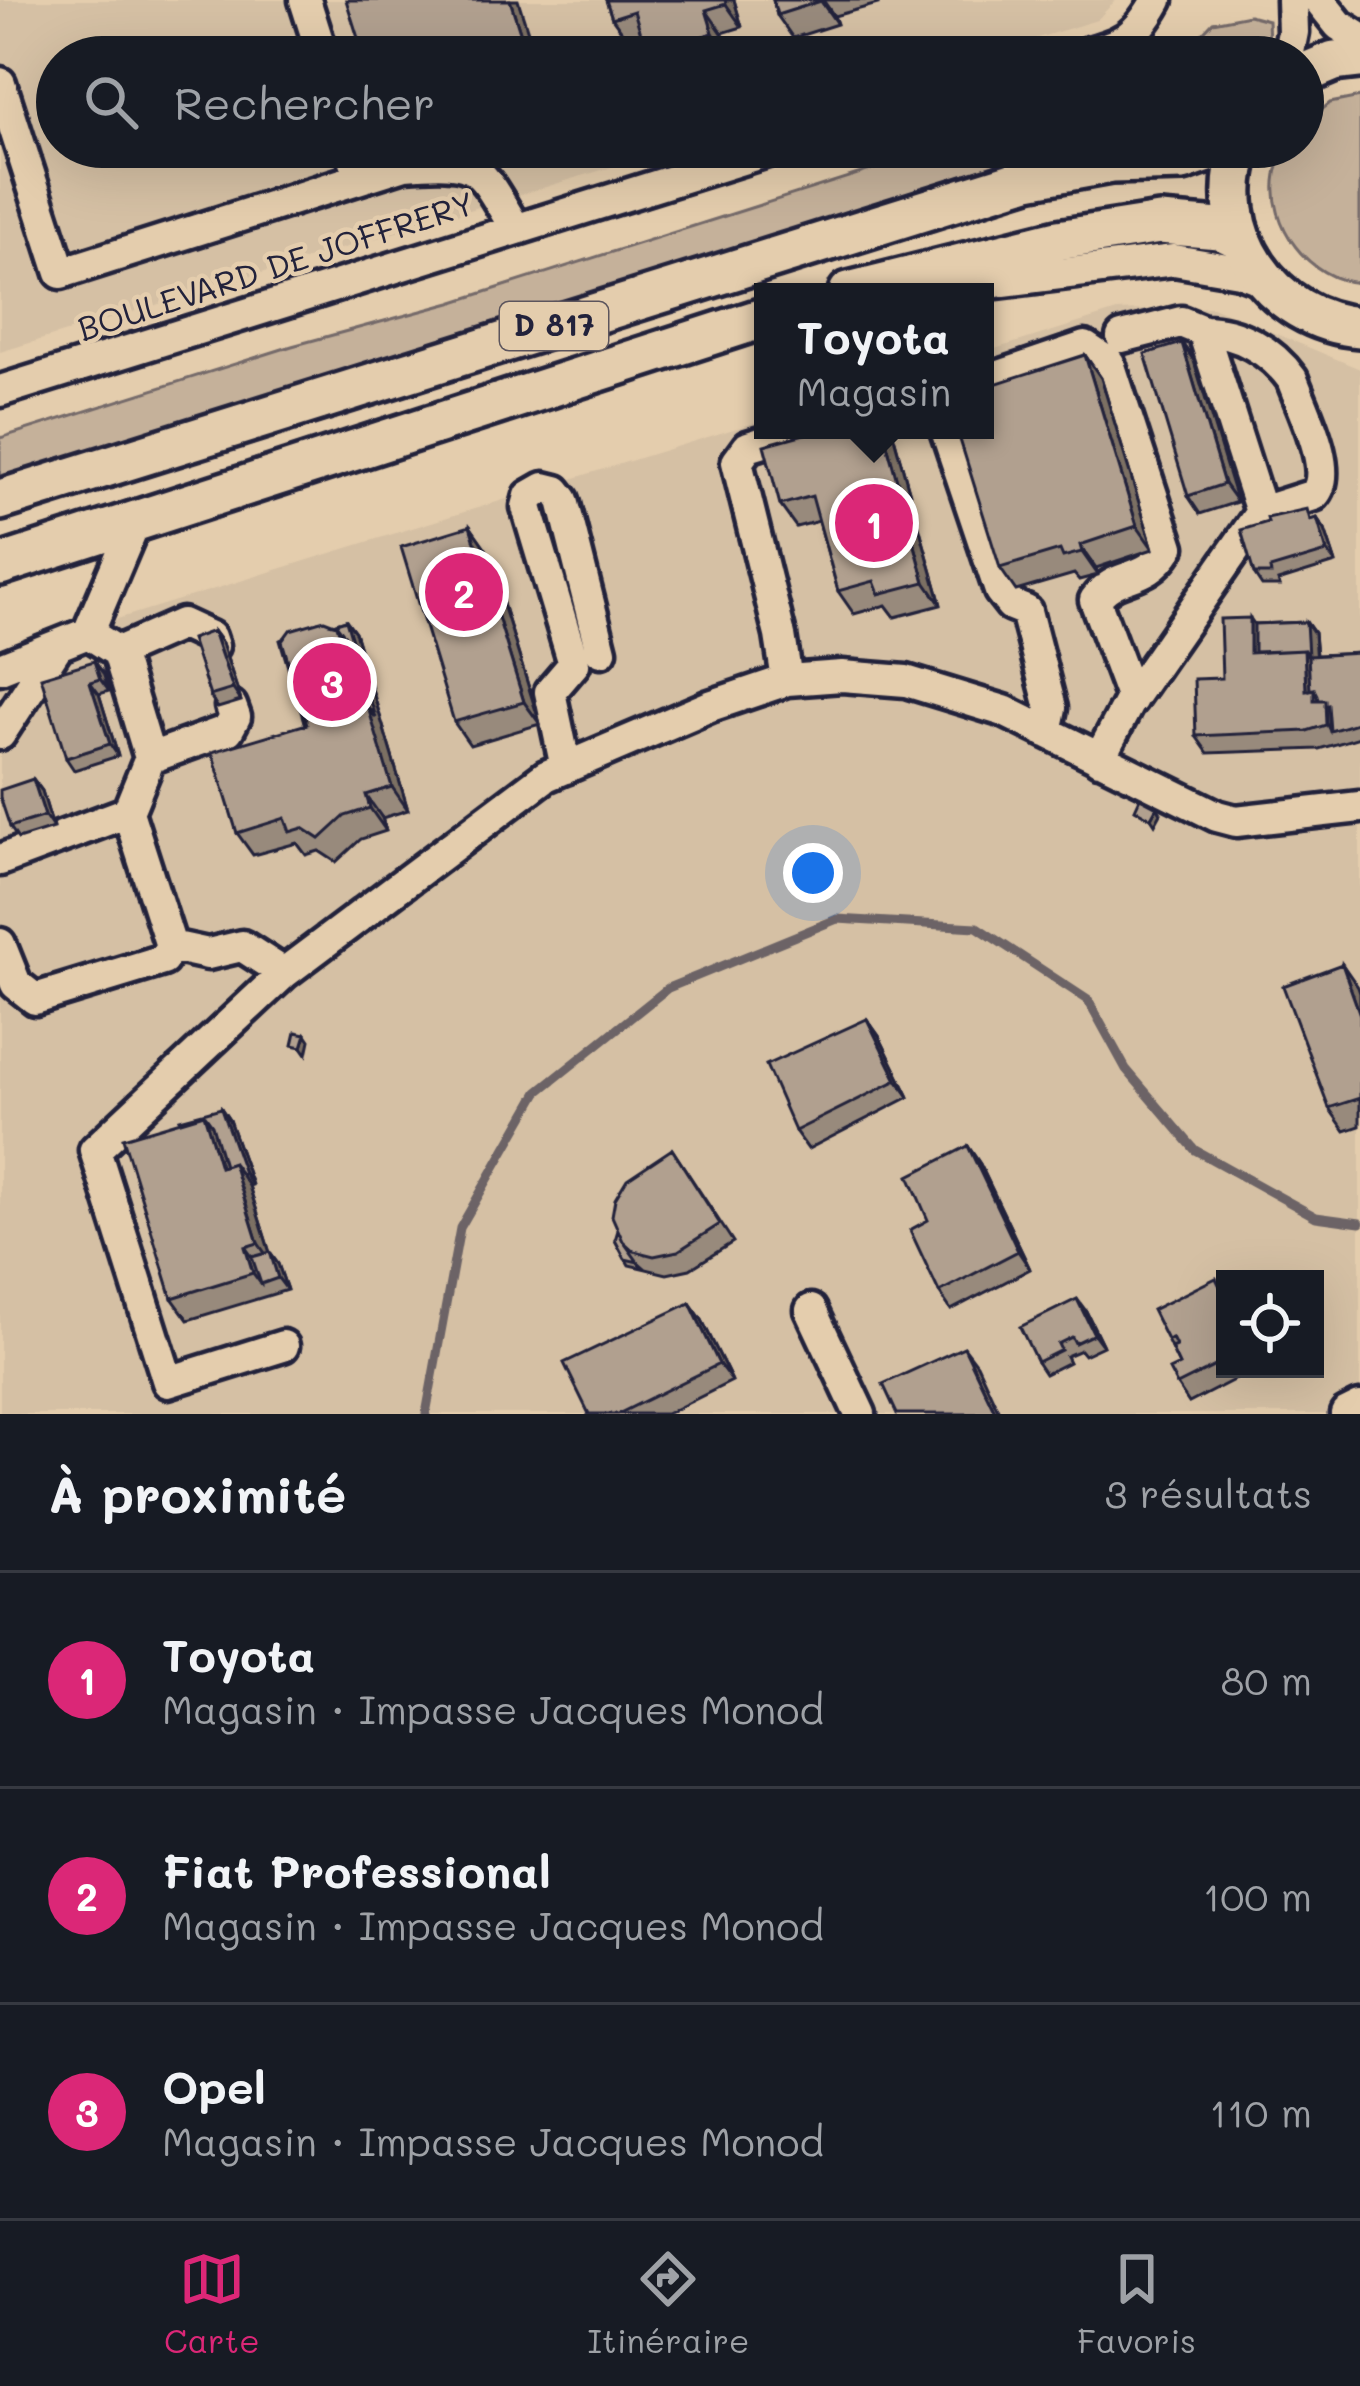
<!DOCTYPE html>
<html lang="fr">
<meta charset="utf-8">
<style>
body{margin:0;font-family:Mali,sans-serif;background:#242831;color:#f1f3f6}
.controls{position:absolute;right:36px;bottom:36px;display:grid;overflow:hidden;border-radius:0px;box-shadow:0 12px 48px #0002}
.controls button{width:108px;height:108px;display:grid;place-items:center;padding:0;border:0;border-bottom:3px solid #363941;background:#171b24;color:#f1f3f6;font:60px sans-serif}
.you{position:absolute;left:813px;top:873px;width:42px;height:42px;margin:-30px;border:9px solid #fff;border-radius:50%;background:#1a73e8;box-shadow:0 0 0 18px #1a73e833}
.badge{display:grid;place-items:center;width:78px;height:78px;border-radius:50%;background:#db2777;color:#fff;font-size:39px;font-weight:700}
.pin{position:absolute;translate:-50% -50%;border:6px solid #fff;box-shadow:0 3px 12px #0006}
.popup{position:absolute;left:754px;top:283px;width:240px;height:156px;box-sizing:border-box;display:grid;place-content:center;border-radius:0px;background:#171b24;filter:drop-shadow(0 3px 9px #0005);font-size:39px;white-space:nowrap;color:#9ea1a6}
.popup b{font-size:45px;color:#f1f3f6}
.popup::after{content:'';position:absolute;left:50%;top:100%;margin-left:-24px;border:24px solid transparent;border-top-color:#171b24}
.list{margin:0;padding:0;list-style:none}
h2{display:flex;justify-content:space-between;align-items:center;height:156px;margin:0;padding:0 48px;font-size:51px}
h2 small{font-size:39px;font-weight:400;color:#9ea1a6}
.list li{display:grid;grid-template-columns:78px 1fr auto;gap:36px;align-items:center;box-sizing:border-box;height:216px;padding:0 48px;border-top:3px solid #363941}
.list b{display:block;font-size:45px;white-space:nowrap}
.list p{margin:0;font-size:39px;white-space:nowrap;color:#9ea1a6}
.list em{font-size:39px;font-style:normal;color:#9ea1a6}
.icon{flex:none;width:66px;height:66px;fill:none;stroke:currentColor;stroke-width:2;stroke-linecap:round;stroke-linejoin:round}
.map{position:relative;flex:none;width:1360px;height:1414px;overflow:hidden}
.search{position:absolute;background:#171b24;box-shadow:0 12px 48px #0002;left:36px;right:36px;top:36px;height:132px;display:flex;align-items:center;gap:30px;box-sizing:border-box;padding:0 42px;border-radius:66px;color:#9ea1a6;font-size:45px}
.sheet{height:804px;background:#171b24}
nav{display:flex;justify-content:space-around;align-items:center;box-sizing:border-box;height:168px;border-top:3px solid #363941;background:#171b24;font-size:33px;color:#9ea1a6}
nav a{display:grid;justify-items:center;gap:6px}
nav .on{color:#db2777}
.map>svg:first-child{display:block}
.built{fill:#d5c0a4;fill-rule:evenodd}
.green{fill:#c5b19a;stroke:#746a6a;stroke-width:3}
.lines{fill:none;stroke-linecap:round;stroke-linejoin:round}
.stream{stroke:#6c6366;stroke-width:9}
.minor-casing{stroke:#22223b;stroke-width:39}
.major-casing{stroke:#22223b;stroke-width:48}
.minor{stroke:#e4cdad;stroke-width:30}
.major{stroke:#e4cdad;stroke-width:39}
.wall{fill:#988a7b;stroke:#22223b;stroke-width:3}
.shaded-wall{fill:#7c7064;stroke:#22223b;stroke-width:3}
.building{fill:#b1a08f;stroke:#22223b;stroke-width:3}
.labels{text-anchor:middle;stroke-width:9;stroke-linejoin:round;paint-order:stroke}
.shield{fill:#e4cdad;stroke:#5c555d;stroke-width:3}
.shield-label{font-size:30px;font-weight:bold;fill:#22223b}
.street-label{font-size:33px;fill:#22223b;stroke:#e4cdad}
</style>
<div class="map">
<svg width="1360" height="1414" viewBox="0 0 1360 1414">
<rect width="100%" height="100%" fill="#e4cdad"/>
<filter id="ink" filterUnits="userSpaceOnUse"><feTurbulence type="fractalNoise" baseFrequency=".00833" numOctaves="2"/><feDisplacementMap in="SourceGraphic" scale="24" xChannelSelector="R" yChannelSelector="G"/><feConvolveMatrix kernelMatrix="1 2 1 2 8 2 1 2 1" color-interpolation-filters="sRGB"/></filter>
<g filter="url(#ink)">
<path class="built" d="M0 0H1116L1097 20 975 57H57V147H678L0 352Z
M1212 307 1360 369V1414H0V655L763 420V430H985V352L1117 311ZM1225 1279H1315V1369H1225Z"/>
<path class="green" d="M1249 15 1268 20 1269 43 1264 57H1180L1213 22Z
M1360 97V283C1309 280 1267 225 1276 174 1277 165 1284 155 1288 147H1303V125L1330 103Z
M943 147H1046L849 214 0 481V438L292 346 451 303Z"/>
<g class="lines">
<path class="stream" d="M426 1414 460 1228 538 1092 668 988 837 919 977 927 1088 1000 1126 1069 1195 1150 1316 1217 1360 1223"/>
<defs>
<path id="minor" d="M305 0 323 57
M1319 0 1339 25 1360 38
M1076 57C1120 44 1134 42 1157 0
M1288 57 1293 32 1292 0
M0 83 61 273 405 164C481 158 477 165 515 228
M351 147 360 178
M916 292 1174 260 1239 271 1263 280
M1203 331C1238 331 1272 351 1292 379 1302 407 1336 472 1314 495L1261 512
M985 381 1085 347 1109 363 1169 547C1145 586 1117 569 1095 600L1132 699
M0 391 780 147
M946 430 1000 591 1011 605 1026 611 1051 708 1046 732
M118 652 182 624 210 637 213 646
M0 668 88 633 135 522
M787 680 780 635 737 462 748 447 803 430
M0 734 58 645
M150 758 228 730 235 717 231 706
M1099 759 1128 704 1261 512 1203 331 1181 322 1122 337
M566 768 550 692 574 664 527 507 530 496 544 488 556 491 563 500 601 651
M0 860 128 812
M0 944 16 984 35 999 163 960 171 946 128 812 150 758 118 652 88 633
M171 946 208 954 242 946 284 973
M811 1310 860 1414
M283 1346 168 1382 95 1150 284 973 546 776 710 706 787 680 842 676 906 681 1004 711 1217 816 1236 821 1360 807
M1346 1414 1360 1407"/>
<path id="major" d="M1303 74 1334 61 1360 58
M1241 147C1210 232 1271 321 1360 327
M849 292 1058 240 1160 224 1219 229 1240 239
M0 500 1028 178 1111 163 1183 161 1222 147
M0 565 763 318"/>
</defs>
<use href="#minor" class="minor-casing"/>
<use href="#major" class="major-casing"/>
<use href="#minor" class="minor"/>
<use href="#major" class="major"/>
</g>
<path class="wall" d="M606 0H734L742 27 722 33 729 55 724 57H649L641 36 628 40 612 18Z
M773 0H877L878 4 834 16 837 24 793 38 777 15Z
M1182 343 1194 361 1237 502 1200 514 1188 496Z
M1085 355 1101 378 1153 549 1096 568 1098 575 1079 580 1074 574 1016 591 1000 568Z
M819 430H889L894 437 941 605 895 617 886 605 854 614 838 591 819 521 796 527 780 505Z
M1317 518 1325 530 1336 563 1278 581 1280 586H1262L1254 574 1313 519Z
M470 526 486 549 540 724 470 745 454 722Z
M346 620 355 632 408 810 382 818 386 831 361 839 336 862 319 851 306 855 297 843 253 855 237 833 305 725 284 638 318 622 333 624Z
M1306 622 1314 633 1316 655 1360 653V737L1319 749 1208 753 1196 736 1222 678 1254 624Z
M213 631 222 643 241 701 218 708 210 696Z
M94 661 103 673 109 691 99 694 118 756 74 770 66 758Z
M33 779 42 791 53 828 18 839 10 827Z
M1342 964 1360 993V1126L1345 1131 1329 1108Z
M867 1019 879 1036 909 1097 808 1149 795 1131Z
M221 1108 229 1120 252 1185 249 1186 270 1253 278 1264 287 1290 188 1320 172 1298Z
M968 1146 980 1164 1030 1269 951 1310 939 1292 928 1220Z
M672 1149 733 1242 690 1269 667 1274 646 1269 638 1262 642 1268 629 1265 615 1240Z
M1225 1291V1369H1255L1189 1403 1177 1385 1179 1365 1167 1340Z
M690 1303 702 1320 732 1381 666 1414H589Z
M1086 1311 1103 1346 1084 1355 1080 1350 1066 1356 1069 1362 1045 1374 1037 1362Z"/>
<path class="shaded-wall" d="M510 0H518L536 57H528Z
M725 0H734L742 27 726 4Z
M820 0H823L834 16 837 24Z
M706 10 722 33 729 55 713 33Z
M1182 343 1194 361 1237 502 1224 484Z
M1085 355 1101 378 1153 549 1137 526Z
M883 430H889L894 437 941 605 925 582Z
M1317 518 1325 530 1336 563 1327 552Z
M470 526 486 549 540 724 524 702Z
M1080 545 1096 568 1098 575 1082 552Z
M1250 618 1262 636V658L1250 653Z
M346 620 355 632 408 810 392 787 362 709 337 625Z
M1306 622 1314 633 1318 695 1325 700 1337 717 1330 731 1318 706 1306 690 1304 650Z
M213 631 222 643 241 701 233 689Z
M94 661 103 673 109 691 100 679Z
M90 682 99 694 118 756 110 744Z
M33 779 42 791 53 828 45 816Z
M366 795 382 818 386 831 370 808Z
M1157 807 1161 813 1155 824 1151 818Z
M1342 964 1358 987 1360 993V1015Z
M867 1019 879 1036 909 1097 897 1080Z
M306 1034 310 1040 307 1054 302 1047Z
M221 1108 229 1120 252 1185 244 1173Z
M204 1114 220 1137 232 1177 220 1167Z
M968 1146 980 1164 1030 1269 1018 1251Z
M233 1163 249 1186 270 1253 278 1264 287 1290 278 1278 274 1266 258 1243Z
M245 1247 261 1269V1284L253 1273Z
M1077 1299 1086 1311 1103 1346 1094 1334Z
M690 1303 702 1320 732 1381 719 1364Z
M964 1347 977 1364 1000 1414H996Z"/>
<path class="building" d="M346 0H510L528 57H364Z
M606 0H725L726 4 706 10 713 33 647 53 634 11 612 18Z
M773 0H820L821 1 777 15Z
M1182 343 1224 484 1188 496 1145 354Z
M1085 355 1137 526 1080 545 1082 552 1063 557 1060 550 1000 568 957 430H985V387Z
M819 430H883L925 582 879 594 874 581 838 591 812 496 780 505 764 445Z
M1307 509 1310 520 1317 518 1327 552 1270 569 1271 574H1254L1241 530 1268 522 1267 518Z
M470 526 524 702 454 722 401 547Z
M1250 618V653L1304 650 1306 690 1314 689V700H1325L1326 725 1307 731 1196 736 1194 679 1222 678 1220 619Z
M324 620 337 625 362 709 368 707 392 787 366 795 370 808 345 816 320 839 303 828 290 832 285 818 237 833 212 752 307 724 282 641 290 630Z
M346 620 376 718 368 707 366 708 345 636 337 625 333 624Z
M1306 622 1308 656 1304 650 1254 652V624Z
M213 631 233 689 210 696 191 639Z
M284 638 282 641 307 724 305 725 280 640Z
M1360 653V722L1330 731 1328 705 1325 706V700H1318L1317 695 1314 689 1310 690 1308 656Z
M94 661 100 679 90 682 110 744 66 758 41 677Z
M33 779 45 816 10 827 0 797V790Z
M1140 798 1157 807 1151 818 1135 809Z
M1342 964 1360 1015V1098L1329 1108 1283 986Z
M867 1019 897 1080 795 1131 766 1065Z
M296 1032 306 1034 302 1047 293 1045Z
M221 1108 244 1173 241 1174 233 1163 224 1166 212 1125 204 1114 181 1121 180 1119Z
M204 1114 220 1167 233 1163 258 1243 245 1247 253 1273 172 1298 123 1138Z
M968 1146 1018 1251 939 1292 910 1230 928 1220 909 1176Z
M672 1149 720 1224 678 1251 654 1256 634 1251 623 1241 612 1216 615 1199 627 1179Z
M618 1230 623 1241 638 1262 625 1259 615 1240Z
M270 1252 278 1278 261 1284 252 1257Z
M1216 1278 1225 1297V1361L1177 1385 1169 1370 1179 1365 1171 1348 1176 1346 1172 1338 1167 1340 1152 1310Z
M1077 1299 1094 1334 1075 1343 1072 1337 1058 1344 1061 1350 1037 1362 1020 1327Z
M690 1303 719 1364 618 1414H589L564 1363Z
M964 1347 996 1414H897L883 1384Z"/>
</g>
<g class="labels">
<rect class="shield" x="500" y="302" width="108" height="48" rx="9"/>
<g class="shield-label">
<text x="554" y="336">D 817</text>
</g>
<g class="street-label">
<text transform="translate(276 266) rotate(-18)" y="12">BOULEVARD DE JOFFRERY</text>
</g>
</g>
</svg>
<div class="controls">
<button><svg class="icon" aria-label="locate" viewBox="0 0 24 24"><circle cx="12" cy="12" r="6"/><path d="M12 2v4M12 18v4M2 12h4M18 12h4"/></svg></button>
</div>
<div class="you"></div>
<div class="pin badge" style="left:874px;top:523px">1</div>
<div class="popup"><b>Toyota</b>Magasin</div>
<div class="pin badge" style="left:464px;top:592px">2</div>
<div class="pin badge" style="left:332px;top:682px">3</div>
<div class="search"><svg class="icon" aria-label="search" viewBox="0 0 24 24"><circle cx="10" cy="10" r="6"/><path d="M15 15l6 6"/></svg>Rechercher</div>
</div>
<section class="sheet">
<h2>À proximité<small>3 résultats</small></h2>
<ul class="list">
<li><span class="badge">1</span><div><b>Toyota</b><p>Magasin · Impasse Jacques Monod</p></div><em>80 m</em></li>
<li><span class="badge">2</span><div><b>Fiat Professional</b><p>Magasin · Impasse Jacques Monod</p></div><em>100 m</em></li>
<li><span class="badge">3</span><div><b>Opel</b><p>Magasin · Impasse Jacques Monod</p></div><em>110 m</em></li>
</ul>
</section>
<nav>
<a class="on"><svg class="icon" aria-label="map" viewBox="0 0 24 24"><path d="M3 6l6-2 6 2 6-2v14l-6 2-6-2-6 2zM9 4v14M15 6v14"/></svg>Carte</a>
<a><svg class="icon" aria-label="directions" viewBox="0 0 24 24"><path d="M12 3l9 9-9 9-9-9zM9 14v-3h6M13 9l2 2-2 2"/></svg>Itinéraire</a>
<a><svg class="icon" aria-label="saved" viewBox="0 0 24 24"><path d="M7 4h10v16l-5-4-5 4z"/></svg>Favoris</a>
</nav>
